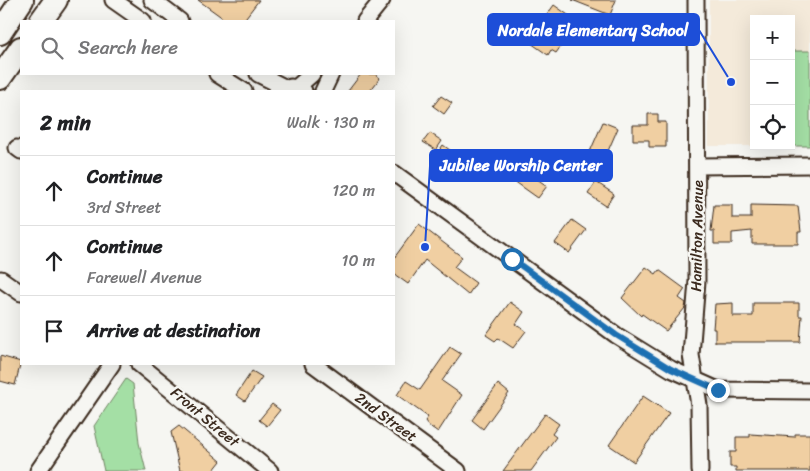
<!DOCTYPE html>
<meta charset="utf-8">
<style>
body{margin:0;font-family:Sriracha,sans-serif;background:#f6f6f6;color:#202124}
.controls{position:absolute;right:15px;top:15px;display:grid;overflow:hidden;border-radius:0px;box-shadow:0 5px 20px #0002}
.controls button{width:45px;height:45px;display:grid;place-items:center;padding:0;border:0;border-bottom:1px solid #e0e0e0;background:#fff;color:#202124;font:25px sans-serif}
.stop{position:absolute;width:15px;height:15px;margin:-11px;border:4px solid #1f6fb2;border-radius:50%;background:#fff}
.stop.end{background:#1f6fb2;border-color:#fff;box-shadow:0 1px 5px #0008}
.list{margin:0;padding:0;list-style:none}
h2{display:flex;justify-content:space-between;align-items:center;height:65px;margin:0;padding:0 20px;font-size:21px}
h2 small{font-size:16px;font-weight:400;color:#757577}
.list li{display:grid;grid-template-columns:32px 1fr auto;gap:15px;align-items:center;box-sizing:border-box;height:70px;padding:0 20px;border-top:1px solid #e0e0e0}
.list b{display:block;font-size:19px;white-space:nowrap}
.list p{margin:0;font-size:16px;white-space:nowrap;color:#757577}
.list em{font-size:16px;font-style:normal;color:#757577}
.icon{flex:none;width:28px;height:28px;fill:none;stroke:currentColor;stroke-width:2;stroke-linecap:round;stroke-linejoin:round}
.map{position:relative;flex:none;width:810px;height:471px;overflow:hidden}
.search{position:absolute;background:#fff;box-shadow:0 5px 20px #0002;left:20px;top:20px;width:375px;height:55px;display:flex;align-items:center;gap:12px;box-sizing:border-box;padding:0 18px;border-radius:0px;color:#757577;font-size:19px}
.panel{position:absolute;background:#fff;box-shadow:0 5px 20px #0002;left:20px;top:90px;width:375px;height:275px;border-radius:0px}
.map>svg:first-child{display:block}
.built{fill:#f4eada}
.green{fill:#a4dfa5;stroke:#708462}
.building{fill:#f0cfa2;stroke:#3b2a1e}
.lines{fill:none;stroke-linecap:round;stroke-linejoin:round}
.minor-casing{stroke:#3b2a1e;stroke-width:19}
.highway-casing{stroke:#3b2a1e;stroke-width:26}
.minor{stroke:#f6f6f2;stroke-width:15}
.highway{stroke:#f6f6f2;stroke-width:22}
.route{stroke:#1f6fb2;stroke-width:6}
.labels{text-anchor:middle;stroke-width:5;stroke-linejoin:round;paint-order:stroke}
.street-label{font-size:15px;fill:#3b2a1e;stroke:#f6f6f2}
.leader{fill:none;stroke:#1d4ed8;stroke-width:2}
.callout-dot{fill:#1d4ed8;stroke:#f6f6f2;stroke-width:2}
.callout{fill:#1d4ed8;stroke:#1d4ed8;stroke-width:2}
.callout-label{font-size:16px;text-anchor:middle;font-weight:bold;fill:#fff}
</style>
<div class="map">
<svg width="810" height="471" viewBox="0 0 810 471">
<rect width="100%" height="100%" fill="#f6f6f2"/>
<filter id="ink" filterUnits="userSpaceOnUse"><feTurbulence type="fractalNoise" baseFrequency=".02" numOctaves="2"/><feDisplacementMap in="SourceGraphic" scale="10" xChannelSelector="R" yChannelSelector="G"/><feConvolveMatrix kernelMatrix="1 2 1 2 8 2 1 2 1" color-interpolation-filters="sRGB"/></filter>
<g filter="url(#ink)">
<path class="built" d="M709 0H810V146H791V19H754V146H709Z"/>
<path class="green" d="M791 51H810V146H791Z
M126 379 133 384 139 443 146 471H104L94 426Z"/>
<path class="building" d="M198 0H259L243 21H227Z
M572 0H616L610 15Z
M554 5 578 22 556 53 551 50 548 55 528 41Z
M361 74H375L380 78 370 91H348Z
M441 96 452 103 444 114 433 106Z
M648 114H658V122H666V147H649V140H633V125H648Z
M603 122 618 128 604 160 589 154Z
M430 133 442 141 436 150 423 142Z
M443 145 458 156 448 170 433 159Z
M509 159 547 186 538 198 500 171Z
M596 182 614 194 606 206 588 194Z
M714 205H732V218H751V205L798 206 801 232H798V244H752V231L732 233V244H714V231H711Z
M572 220 586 230 569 253 555 243Z
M419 224 462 257 454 267 476 283 468 295 425 260 408 284 394 274V258Z
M646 267 656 274 659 270 685 289 679 298 686 303 685 308 666 331 642 314 641 316 622 298Z
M510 302 524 312 516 324 526 331 513 348 498 338 495 341 486 335Z
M733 303V316H753V303H799V316H802L800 342H715V329H713L715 304Z
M450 347 461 354 442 381 462 395 438 432 428 425 425 421 428 417 397 395 406 381 420 390Z
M0 356 21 362 15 385 0 381Z
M252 371 262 377 245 401 236 395Z
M498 384 509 393 483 429 472 420Z
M643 396 669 413 634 462 609 445Z
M272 404 280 410 267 426 259 420Z
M545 414 559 424 552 434 556 437 531 471H503Z
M179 426 221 461 213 471H180L171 432Z
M750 434 795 437V434H810V471H736V467H730V452H736V437H750Z"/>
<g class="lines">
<defs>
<path id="minor" d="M113 0 143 21
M152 0 180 21
M696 0 697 281 691 355 699 405 700 471
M365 21 382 0
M217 74 244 91
M258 74 286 88
M296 88 312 74
M277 91 291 87 304 91
M323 91 331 74
M17 148 21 151
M698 166 810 165
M394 173 616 335 671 369 718 390 810 391
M1 279 21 293
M139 364 270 471
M313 364 458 471
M38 471 112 364"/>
<path id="highway" d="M41 21 56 0
M0 33 22 0
M0 78 21 48"/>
</defs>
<use href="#minor" class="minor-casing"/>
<use href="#highway" class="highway-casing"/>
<use href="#minor" class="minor"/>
<use href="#highway" class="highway"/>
</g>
</g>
<g class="lines" filter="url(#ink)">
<path class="route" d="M512 259 616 335 671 369 718 390"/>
</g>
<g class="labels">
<g class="street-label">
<text transform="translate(697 236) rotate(-89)" y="5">Hamilton Avenue</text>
<text transform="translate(205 417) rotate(40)" y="5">Front Street</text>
<text transform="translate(386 417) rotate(36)" y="5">2nd Street</text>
</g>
</g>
<path class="leader" d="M731 82L699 30M425 247L430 166"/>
<g class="callout-dot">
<circle cx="731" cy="82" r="5"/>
<circle cx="425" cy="247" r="5"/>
</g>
<g class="callout">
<rect x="488" y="14" width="211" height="31" rx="5"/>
<rect x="430" y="150" width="182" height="31" rx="5"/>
</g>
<g class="callout-label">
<text x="593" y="36">Nordale Elementary School</text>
<text x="521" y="171">Jubilee Worship Center</text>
</g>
</svg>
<div class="controls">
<button>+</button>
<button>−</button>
<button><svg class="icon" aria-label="locate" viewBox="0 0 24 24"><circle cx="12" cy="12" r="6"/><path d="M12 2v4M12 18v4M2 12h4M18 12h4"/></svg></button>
</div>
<div class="stop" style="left:512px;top:259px"></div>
<div class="stop end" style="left:718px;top:390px"></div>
<div class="search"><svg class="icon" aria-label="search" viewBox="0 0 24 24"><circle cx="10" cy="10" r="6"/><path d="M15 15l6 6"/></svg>Search here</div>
<section class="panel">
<h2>2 min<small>Walk · 130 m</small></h2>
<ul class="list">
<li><svg class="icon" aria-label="ahead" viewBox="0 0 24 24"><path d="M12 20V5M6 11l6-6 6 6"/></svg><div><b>Continue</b><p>3rd Street</p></div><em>120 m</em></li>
<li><svg class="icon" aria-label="ahead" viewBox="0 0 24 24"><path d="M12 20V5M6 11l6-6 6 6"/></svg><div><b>Continue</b><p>Farewell Avenue</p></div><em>10 m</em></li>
<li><svg class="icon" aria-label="arrive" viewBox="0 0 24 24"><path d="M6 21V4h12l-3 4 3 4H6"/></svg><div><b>Arrive at destination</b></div></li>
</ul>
</section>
</div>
